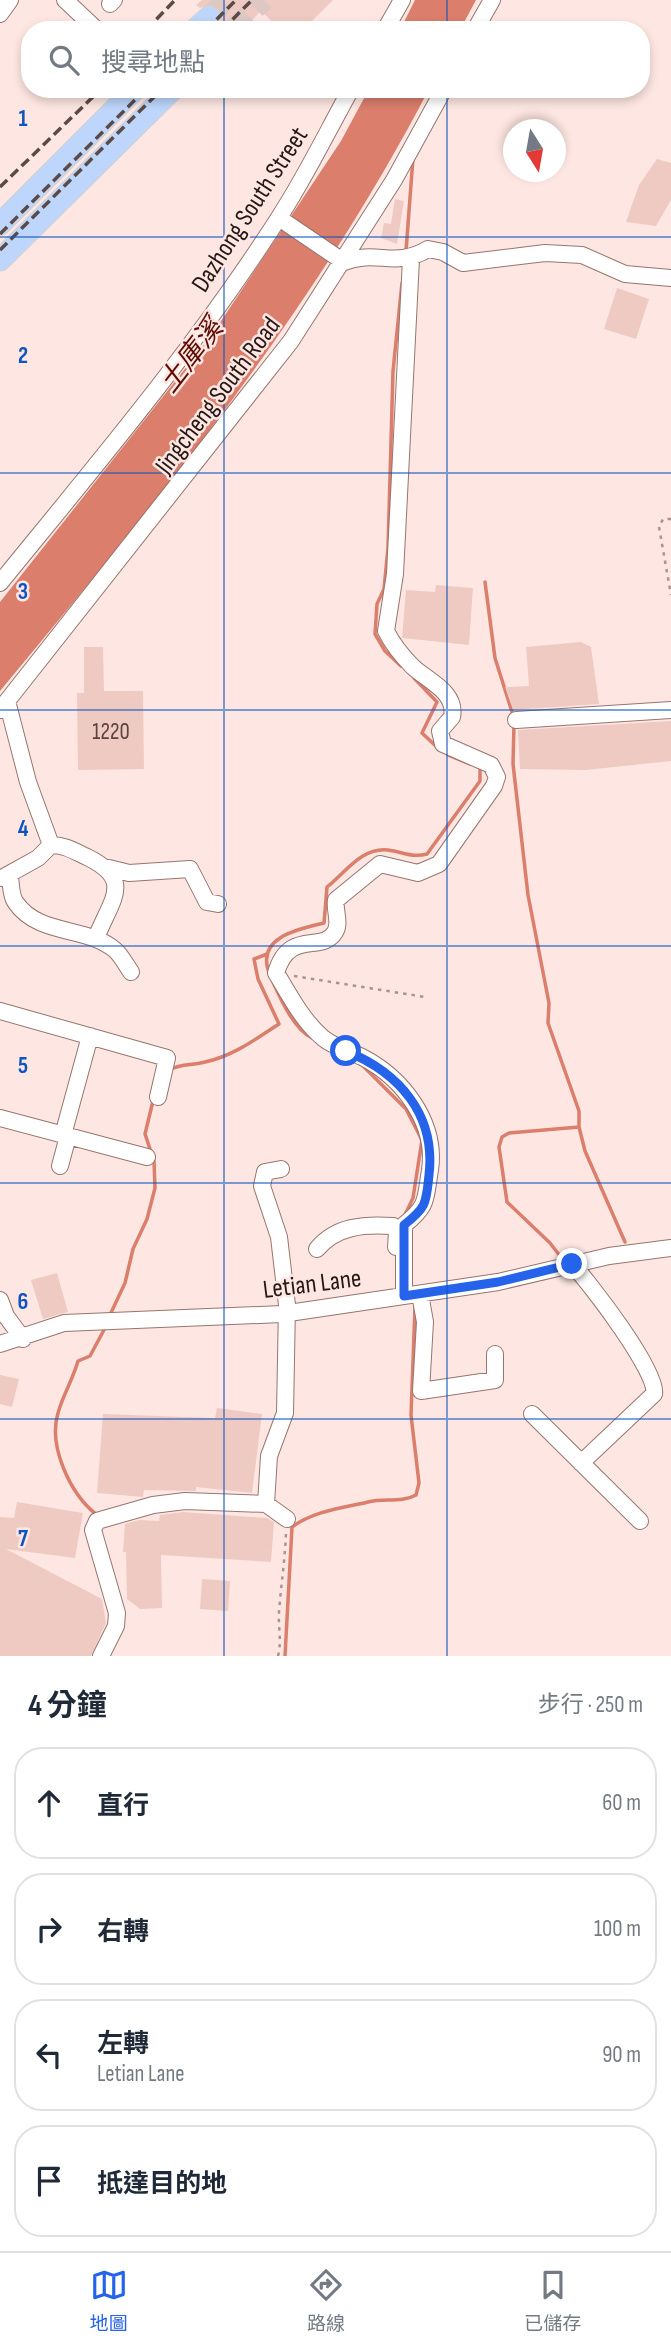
<!DOCTYPE html>
<html lang="zh-TW">
<meta charset="utf-8">
<style>
body{margin:0;font-family:"Sofia Sans Condensed","Noto Sans TC",sans-serif;background:#f2f2f3;color:#1f2937}
.compass{position:absolute;left:503px;top:119px;width:63px;height:63px;border-radius:50%;background:#fff;box-shadow:0 4px 10px #0003;rotate:169deg}
.stop{position:absolute;width:21px;height:21px;margin:-16px;border:5px solid #2563eb;border-radius:50%;background:#fff}
.stop.end{background:#2563eb;border-color:#fff;box-shadow:0 2px 7px #0008}
.list{margin:0;padding:0;list-style:none}
h2{display:flex;justify-content:space-between;align-items:center;height:91px;margin:0;padding:0 28px;font-size:30px}
h2 small{font-size:23px;font-weight:400;color:#747a83}
.list li{display:grid;grid-template-columns:46px 1fr auto;gap:21px;align-items:center;box-sizing:border-box;height:112px;margin:0 14px 14px;padding:0 14px;border:2px solid #e0e1e3;border-radius:28px}
.list b{display:block;font-size:26px;white-space:nowrap}
.list p{margin:0;font-size:23px;white-space:nowrap;color:#747a83}
.list em{font-size:23px;font-style:normal;color:#747a83}
.icon{flex:none;width:38px;height:38px;fill:none;stroke:currentColor;stroke-width:2;stroke-linecap:round;stroke-linejoin:round}
.map{position:relative;flex:none;width:671px;height:1656px;overflow:hidden}
.search{position:absolute;background:#fff;box-shadow:0 4px 10px #0003;left:21px;right:21px;top:21px;height:77px;display:flex;align-items:center;gap:18px;box-sizing:border-box;padding:0 24px;border-radius:28px;color:#747a83;font-size:26px}
.sheet{height:595px;background:#fff}
nav{display:flex;justify-content:space-around;align-items:center;box-sizing:border-box;height:98px;border-top:2px solid #e0e1e3;background:#fff;font-size:19px;color:#747a83}
nav a{display:grid;justify-items:center;gap:4px}
nav .on{color:#2563eb}
.map>svg:first-child{display:block}
.water{fill:#db7e6c}
.lines{fill:none;stroke-linecap:round;stroke-linejoin:round}
.stream{stroke:#db7e6c;stroke-width:3.5}
.building{fill:#efcac2}
.major-tunnel{stroke:#ddc8c3;stroke-width:21;stroke-dasharray:21 10;stroke-linecap:butt}
.minor-casing{stroke:#96756e;stroke-width:18}
.major-casing{stroke:#d3d1d0;stroke-width:23}
.path{stroke:#a89591;stroke-width:2.5;stroke-dasharray:3.5 5;stroke-linecap:butt}
.minor{stroke:#fff;stroke-width:16}
.major{stroke:#bed6fc;stroke-width:21}
.rail{stroke:#5b4b48;stroke-width:3.5;stroke-dasharray:10 5;stroke-linecap:butt}
.route{stroke:#2563eb;stroke-width:9}
.grid{fill:none;stroke:#0f55c0;stroke-width:2;stroke-opacity:0.55}
.labels{text-anchor:middle;stroke-width:5;stroke-linejoin:round;paint-order:stroke}
.number-label{font-size:23px;fill:#584440}
.street-label{font-size:26px;fill:#251815;stroke:#fee7e2}
.water-label{font-size:28px;font-style:italic;fill:#5f0a00;stroke:#fee7e2}
.grid-label{font-size:23px;text-anchor:middle;font-weight:bold;fill:#0f55c0;stroke:#fee7e2;stroke-width:5;stroke-linejoin:round;paint-order:stroke}
</style>
<div class="map">
<svg width="671" height="1656" viewBox="0 0 671 1656">
<rect width="100%" height="100%" fill="#fee7e2"/>
<path class="water" d="M415 0H476L460 30H400Z
M369 89H429C315 309 158 501 0 691V602L211 336 341 141Z"/>
<g class="lines">
<path class="stream" d="M406 251 413 158
M485 582 495 658 513 715
M401 666 385 651 375 634 377 604 384 589 388 548 393 371 402 283
M414 678 437 702 422 733 439 749
M514 723 513 764 528 895 549 1003 548 1023 579 1111V1127L585 1151 625 1242
M448 755 470 764
M270 975C254 938 297 929 324 923L327 887C346 872 362 847 388 850 403 852 412 858 427 854L480 781V768
M273 982C281 1000 294 1029 312 1038
M364 1067 406 1109 422 1140 413 1198 404 1217
M168 1070C184 1063 190 1066 205 1062 233 1056 256 1039 279 1024L258 979 254 959 267 954
M560 1256 550 1243 507 1202 499 1147 502 1137 509 1133 579 1127
M109 1317 125 1283 133 1249 147 1219 155 1188 154 1161 145 1134 153 1101
M97 1515C70 1494 48 1446 58 1413 63 1395 73 1379 78 1361L90 1356 105 1328
M285 1656 292 1527C314 1511 342 1508 368 1502 384 1498 402 1503 416 1495L419 1483 411 1415 415 1307"/>
</g>
<path class="building" d="M202 0H333L303 30H281L261 11 242 30H223L218 26 222 15 219 9 212 4 200 8 196 5Z
M657 159 671 163V200L656 226 626 222 639 185Z
M395 199 404 201 397 244 381 238 384 223 391 224Z
M617 288 649 299 636 339 604 329Z
M436 585 473 588 469 645 402 638 406 590 435 592Z
M581 642 591 647 599 704 513 710 505 687 529 686 526 647Z
M84 647H103L104 691H143L144 769 78 770 77 693H84Z
M671 721V761L586 770 520 769 518 730Z
M57 1273 68 1312 43 1319 31 1280Z
M0 1375 19 1379 12 1407 0 1404Z
M217 1408 262 1414 252 1493 196 1487V1491L144 1490 143 1497 97 1493 103 1414 215 1418Z
M17 1502 83 1513 75 1558 6 1549 102 1599 106 1623 91 1656H0V1517L14 1518Z
M183 1512 267 1518 274 1522 271 1562 161 1555 162 1608 140 1609 127 1599 126 1552H123L125 1524 139 1520 159 1521 160 1515Z
M202 1579 230 1581 228 1611 200 1609Z"/>
<g class="lines">
<path class="major-tunnel" d="M209 17 226 0
M233 30 264 0"/>
<defs>
<path id="minor" d="M65 0 97 30
M110 4 114 0
M0 14 10 0
M385 30 402 0
M475 30 492 0
M279 218 344 262C378 249 394 269 428 249L443 252 463 263 545 253 582 255 625 274 671 278
M0 583C96 465 196 347 278 219 305 178 327 132 351 89
M7 701 28 782 51 845C65 845 74 851 87 857 134 880 112 898 96 938
M0 710 291 341 394 180 444 89
M516 720 671 710
M109 868 129 873 190 869 207 902 218 904
M10 876C11 884 11 897 16 903 39 936 87 926 115 950 121 955 126 965 131 972
M2 878 38 858 51 845
M0 1011 167 1058 158 1097
M0 1118 147 1157
M63 1135 90 1036
M60 1166 68 1136
M281 1169 265 1172 262 1186 279 1237 287 1305 285 1413 269 1456 266 1504 287 1519
M317 1249C336 1226 364 1224 393 1226L397 1232 396 1247
M572 1264C589 1282 659 1373 654 1394L581 1463
M420 1294 425 1322 421 1391 495 1380V1354
M404 1296V1225C429 1205 425 1199 430 1170 437 1123 403 1078 362 1057 349 1051 334 1047 323 1038 302 1020 291 997 276 973 289 928 322 954 335 932 341 923 334 910 336 900L380 864 418 873 439 864 494 786 497 777 491 765 443 744 440 731 452 717C457 692 428 681 413 667 402 656 393 645 386 631L395 574 411 259
M0 1300 6 1316 23 1339
M0 1344 64 1323 282 1314 498 1282 609 1256 671 1248
M532 1414 640 1521
M101 1656 116 1626 117 1613 93 1530 97 1521 153 1505 185 1501 266 1504"/>
<path id="major" d="M195 30 209 17
M0 224 135 89
M0 260 173 89"/>
</defs>
<use href="#minor" class="minor-casing"/>
<use href="#major" class="major-casing"/>
<path class="path" d="M671 519H663L659 527 671 595
M294 976 425 997
M278 1656C282 1640 278 1628 279 1612 281 1585 285 1560 286 1533"/>
<use href="#minor" class="minor"/>
<use href="#major" class="major"/>
<path class="rail" d="M146 30 175 0
M206 30 236 0
M222 30 252 0
M0 187 101 89
M0 234 146 89
M0 250 162 89"/>
</g>
<g class="lines">
<path class="route" d="M346 1051C400 1073 436 1115 429 1175 426 1203 427 1207 404 1225V1296L498 1282 572 1264"/>
</g>
<path class="grid" d="M224 0V30M447 0V30M224 89V1656M447 89V1656M0 237H671M0 473H671M0 710H671M0 946H671M0 1183H671M0 1419H671"/>
<g class="labels">
<g class="number-label">
<text x="111" y="739">1220</text>
</g>
<g class="street-label">
<text transform="translate(249 209) rotate(-57)" y="9">Dazhong South Street</text>
<text transform="translate(217 395) rotate(-53)" y="9">Jingcheng South Road</text>
<text transform="translate(312 1283) rotate(-7)" y="9">Letian Lane</text>
</g>
<g class="water-label">
<text transform="translate(190 355) rotate(-52)" y="10">土庫溪</text>
</g>
</g>
<g class="grid-label">
<text x="23" y="126">1</text>
<text x="23" y="363">2</text>
<text x="23" y="599">3</text>
<text x="23" y="836">4</text>
<text x="23" y="1073">5</text>
<text x="23" y="1309">6</text>
<text x="23" y="1546">7</text>
</g>
</svg>
<svg class="compass" viewBox="-18 -18 36 36"><path d="M0-13l5 13h-10z" fill="#e53935"/><path d="M0 13l5-13h-10z" fill="#747a83"/></svg>
<div class="stop" style="left:346px;top:1051px"></div>
<div class="stop end" style="left:572px;top:1264px"></div>
<div class="search"><svg class="icon" aria-label="search" viewBox="0 0 24 24"><circle cx="10" cy="10" r="6"/><path d="M15 15l6 6"/></svg>搜尋地點</div>
</div>
<section class="sheet">
<h2>4 分鐘<small>步行 · 250 m</small></h2>
<ul class="list">
<li><svg class="icon" aria-label="ahead" viewBox="0 0 24 24"><path d="M12 20V5M6 11l6-6 6 6"/></svg><div><b>直行</b></div><em>60 m</em></li>
<li><svg class="icon" aria-label="right" viewBox="0 0 24 24"><path d="M7 20v-9h11M14 6l5 5-5 5"/></svg><div><b>右轉</b></div><em>100 m</em></li>
<li><svg class="icon" aria-label="left" viewBox="0 0 24 24"><path d="M17 20v-9H6M10 6l-5 5 5 5"/></svg><div><b>左轉</b><p>Letian Lane</p></div><em>90 m</em></li>
<li><svg class="icon" aria-label="arrive" viewBox="0 0 24 24"><path d="M6 21V4h12l-3 4 3 4H6"/></svg><div><b>抵達目的地</b></div></li>
</ul>
</section>
<nav>
<a class="on"><svg class="icon" aria-label="map" viewBox="0 0 24 24"><path d="M3 6l6-2 6 2 6-2v14l-6 2-6-2-6 2zM9 4v14M15 6v14"/></svg>地圖</a>
<a><svg class="icon" aria-label="directions" viewBox="0 0 24 24"><path d="M12 3l9 9-9 9-9-9zM9 14v-3h6M13 9l2 2-2 2"/></svg>路線</a>
<a><svg class="icon" aria-label="saved" viewBox="0 0 24 24"><path d="M7 4h10v16l-5-4-5 4z"/></svg>已儲存</a>
</nav>
